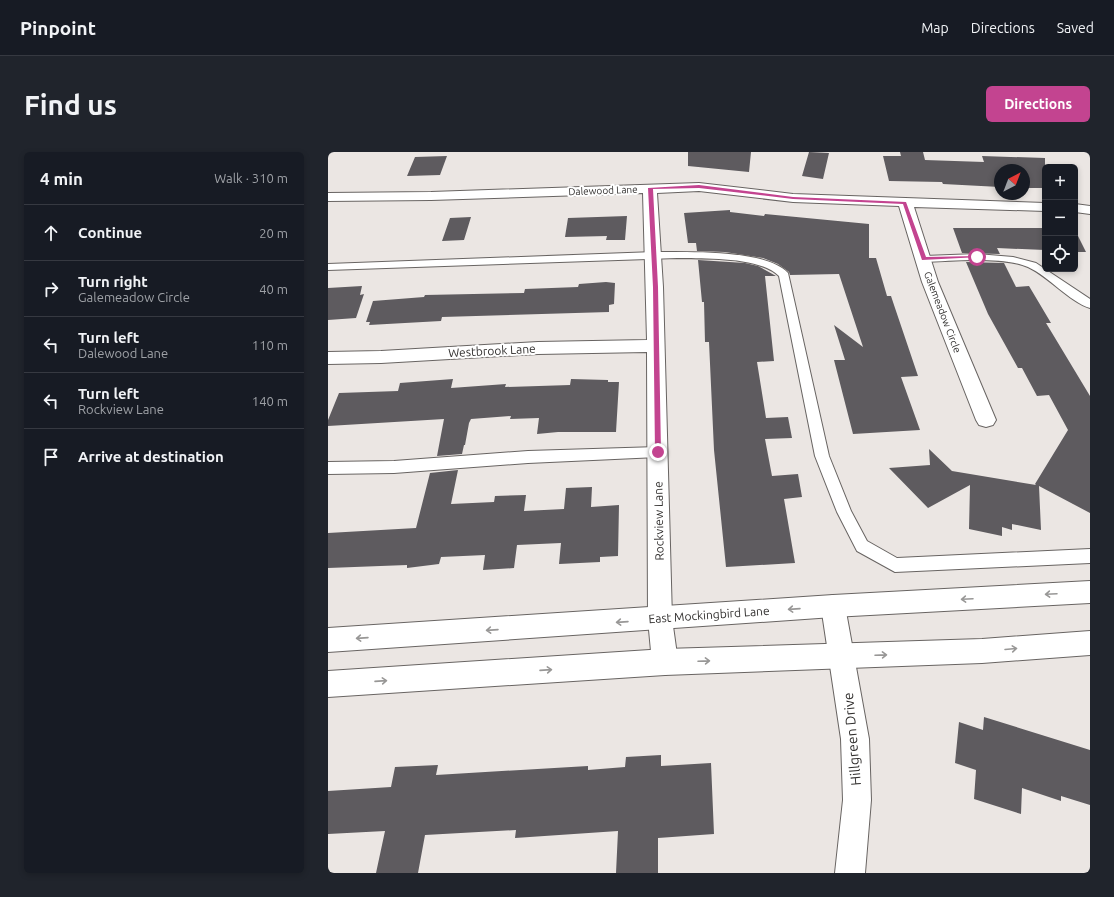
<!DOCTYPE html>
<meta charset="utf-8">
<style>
body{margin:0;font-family:Ubuntu,sans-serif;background:#20242c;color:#f1f3f6}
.controls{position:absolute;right:12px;top:12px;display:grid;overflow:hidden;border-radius:6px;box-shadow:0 2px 6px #0003}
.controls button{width:36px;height:36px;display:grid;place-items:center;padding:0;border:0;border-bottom:1px solid #363941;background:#171b24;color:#f1f3f6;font:20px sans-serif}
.compass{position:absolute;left:666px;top:12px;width:36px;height:36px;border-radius:50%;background:#171b24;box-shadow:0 2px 6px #0003;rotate:42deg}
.stop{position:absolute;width:12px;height:12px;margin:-9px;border:3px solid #c34490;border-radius:50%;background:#fff}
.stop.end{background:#c34490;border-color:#fff;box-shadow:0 1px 4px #0008}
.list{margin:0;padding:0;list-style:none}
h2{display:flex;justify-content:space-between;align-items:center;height:52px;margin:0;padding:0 16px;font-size:17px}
h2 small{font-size:13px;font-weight:400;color:#9ea1a6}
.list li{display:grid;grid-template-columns:26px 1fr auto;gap:12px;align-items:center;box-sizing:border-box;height:56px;padding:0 16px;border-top:1px solid #363941}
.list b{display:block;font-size:15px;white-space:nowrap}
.list p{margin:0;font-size:13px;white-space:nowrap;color:#9ea1a6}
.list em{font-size:13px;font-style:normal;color:#9ea1a6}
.icon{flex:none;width:22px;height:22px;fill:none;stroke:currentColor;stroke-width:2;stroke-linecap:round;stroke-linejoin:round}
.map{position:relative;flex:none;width:762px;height:721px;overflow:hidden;border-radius:6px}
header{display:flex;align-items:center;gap:24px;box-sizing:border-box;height:56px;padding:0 20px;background:#171b24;border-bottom:1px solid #363941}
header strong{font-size:19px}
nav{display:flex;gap:22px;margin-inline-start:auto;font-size:14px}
.intro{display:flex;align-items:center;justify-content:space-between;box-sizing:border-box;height:96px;padding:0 24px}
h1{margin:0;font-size:28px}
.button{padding:10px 18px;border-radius:6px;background:#c34490;color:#fff;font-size:14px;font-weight:700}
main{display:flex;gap:24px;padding:0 24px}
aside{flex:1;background:#171b24;border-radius:6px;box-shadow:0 2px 6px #0003}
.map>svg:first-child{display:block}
.building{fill:#5e5b5f}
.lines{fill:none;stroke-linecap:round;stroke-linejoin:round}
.lane-casing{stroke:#686462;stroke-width:2}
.street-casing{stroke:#686462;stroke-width:2}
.secondary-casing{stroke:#686462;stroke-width:2}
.lane{fill:#fff;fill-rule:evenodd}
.street{fill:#fff;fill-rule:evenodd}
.secondary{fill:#fff;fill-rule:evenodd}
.oneway{stroke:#989796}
.route{fill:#c34490}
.labels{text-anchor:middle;stroke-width:4;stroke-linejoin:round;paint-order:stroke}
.far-street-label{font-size:10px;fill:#312f2e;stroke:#fff}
.street-label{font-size:12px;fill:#312f2e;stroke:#fff}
.near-street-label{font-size:14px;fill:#312f2e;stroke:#fff}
</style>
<header>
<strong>Pinpoint</strong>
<nav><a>Map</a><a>Directions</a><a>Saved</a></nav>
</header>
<div class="intro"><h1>Find us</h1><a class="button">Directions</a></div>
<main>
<aside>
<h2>4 min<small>Walk · 310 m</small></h2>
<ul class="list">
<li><svg class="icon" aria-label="ahead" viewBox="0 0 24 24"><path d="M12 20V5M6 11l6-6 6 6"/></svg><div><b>Continue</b></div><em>20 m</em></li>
<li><svg class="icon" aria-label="right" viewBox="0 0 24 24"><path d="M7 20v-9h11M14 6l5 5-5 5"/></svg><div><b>Turn right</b><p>Galemeadow Circle</p></div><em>40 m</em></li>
<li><svg class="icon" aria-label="left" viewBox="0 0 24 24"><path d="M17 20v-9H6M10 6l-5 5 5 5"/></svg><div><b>Turn left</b><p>Dalewood Lane</p></div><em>110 m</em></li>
<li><svg class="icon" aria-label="left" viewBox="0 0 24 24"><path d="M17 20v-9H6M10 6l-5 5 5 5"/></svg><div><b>Turn left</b><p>Rockview Lane</p></div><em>140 m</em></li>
<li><svg class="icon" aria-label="arrive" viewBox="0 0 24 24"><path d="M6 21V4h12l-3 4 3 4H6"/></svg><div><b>Arrive at destination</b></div></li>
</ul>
</aside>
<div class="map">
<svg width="762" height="721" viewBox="0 0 762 721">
<rect width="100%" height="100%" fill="#ebe6e3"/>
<path class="building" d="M360 0H423L421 20 360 14Z
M481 0 501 1 495 27 474 24Z
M572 0H595L597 8 656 10 654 4 717 6V36H696V18H672V35L615 32 614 30 561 29 555 4H573Z
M119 4 112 23 79 24 87 5Z
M402 58V60L436 64 437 62 541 72V106H548L559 144H563L567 156 590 224 573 225 592 278 525 282 506 208H517L506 173 535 195 511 122 462 123 461 120 450 112 435 106 397 100 369 99 368 91H360L356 61Z
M299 64 297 88H278L279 84 237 85 240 66Z
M143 65 136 88 114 89 122 66Z
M625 76H717V98L669 96 672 102 634 101Z
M747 77H750V84L758 100H747Z
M370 108 417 111 430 114 448 124H437L446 209 429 210 438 266 460 265 464 286 437 287 444 324 470 322 474 345 456 347 467 411 398 415 386 298 381 190H377L376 150H374Z
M638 110 676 111 688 135 701 134 723 171H718L762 244V361L711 334 713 378 684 372V378L674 375V384L641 377 642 333 600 356 561 316 602 313 601 297 624 319 708 333 707 332 740 278 721 243 709 244 694 216H690L660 162Z
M278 130 287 131 286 152 281 153V160L114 165 113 169 41 173 42 170H38L45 149 96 145 97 143 196 141 197 137 250 135 251 132Z
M34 134 32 143 36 142 28 166 0 168V136Z
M125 227 123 236 178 232 177 235 242 233 243 227 280 228V230H291L288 280H230L209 282 211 266 182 267 183 264 143 267 141 271 137 293H136L134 302 109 304 116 267 0 274V268L11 241 70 239 72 231Z
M130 318 123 352 166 350 167 344 198 343 196 359 236 357 238 336 264 335 263 355 291 353 290 404 272 405V410L231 412 233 391 189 393 186 416 155 418 157 403 113 405 111 412 79 416V413L0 416V381L88 376 102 321Z
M656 565 762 598V653L733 644V649L694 636 693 662 646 647 648 618 627 611 631 570 655 578Z
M333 603V614L383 611 386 682 330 686V721H288L290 679 187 686 188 678 97 683 90 721H48L57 679 0 682V639L63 635 67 615 110 613 108 623 260 614V618L297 615 298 605Z"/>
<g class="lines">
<defs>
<path id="lane" d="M327 100C358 100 438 97 460 121L501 304 523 359 539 389 569 406 762 397V411L567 420 529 399 509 360 487 304 451 124C431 104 375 107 349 106L0 118V112Z
M649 102 685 105 708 111 762 147V156C742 150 720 124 700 115 675 104 624 109 596 110L591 107 596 104Z
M330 295 335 296 337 300 335 304 330 305 200 311 66 321 0 322V310L66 309 200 299Z"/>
<path id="street" d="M371 31 465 42 717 51V59L586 55 610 130 668 268 665 273 658 275 651 273 648 268 594 130 571 54 465 50 371 39 329 41 335 135 344 467 350 510 346 519 337 523 328 519 324 510 320 467 319 200 210 202 53 211 0 212V200L53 199 210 190 319 188 315 41 103 48 0 49V41L103 40Z
M747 52 762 54V62L747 60Z
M505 443 514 446 517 454 541 587 543 648 537 721H507L515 648 513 587 493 454 496 446Z"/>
<path id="secondary" d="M762 429V451L505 465 0 500V476L505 443Z
M762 479V503L654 511 337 523 0 545V519L337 497 654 487Z"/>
</defs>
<use href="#lane" class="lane-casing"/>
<use href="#street" class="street-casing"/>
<use href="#secondary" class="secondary-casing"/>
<use href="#lane" class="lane"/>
<use href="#street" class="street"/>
<use href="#secondary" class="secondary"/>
</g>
<defs><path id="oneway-shaft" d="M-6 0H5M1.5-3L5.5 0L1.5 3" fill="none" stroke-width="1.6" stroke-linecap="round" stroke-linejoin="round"/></defs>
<g class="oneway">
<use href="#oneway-shaft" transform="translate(723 442) rotate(177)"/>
<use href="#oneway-shaft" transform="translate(639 447) rotate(177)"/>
<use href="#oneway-shaft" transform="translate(466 457) rotate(176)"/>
<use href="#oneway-shaft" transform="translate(294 470) rotate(176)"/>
<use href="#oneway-shaft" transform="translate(164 478) rotate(176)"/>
<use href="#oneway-shaft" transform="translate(34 486) rotate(176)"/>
<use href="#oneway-shaft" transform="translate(683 497) rotate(-5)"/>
<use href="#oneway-shaft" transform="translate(553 503) rotate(-2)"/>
<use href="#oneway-shaft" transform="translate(376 509) rotate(-2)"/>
<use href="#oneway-shaft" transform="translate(218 518) rotate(-4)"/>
<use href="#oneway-shaft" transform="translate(53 529) rotate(-4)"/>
</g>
<path class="route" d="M371 33 465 45 578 50 598 105 649 104 652 105 594 108 575 52 465 47 371 36 325 37 330 135 333 300 330 302 327 300 325 135 320 36Z"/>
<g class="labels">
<g class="far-street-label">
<text transform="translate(275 38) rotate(-2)" y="4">Dalewood Lane</text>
<text transform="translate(615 160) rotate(69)" y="4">Galemeadow Circle</text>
</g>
<g class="street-label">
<text transform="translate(164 199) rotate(-3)" y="4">Westbrook Lane</text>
<text transform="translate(331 369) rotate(-91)" y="4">Rockview Lane</text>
<text transform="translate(381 463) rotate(-4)" y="4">East Mockingbird Lane</text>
</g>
<g class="near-street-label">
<text transform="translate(524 587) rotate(-95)" y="5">Hillgreen Drive</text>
</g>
</g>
</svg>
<div class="controls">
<button>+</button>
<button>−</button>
<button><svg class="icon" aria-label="locate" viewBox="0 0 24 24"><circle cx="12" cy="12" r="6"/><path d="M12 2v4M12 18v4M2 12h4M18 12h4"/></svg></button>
</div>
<svg class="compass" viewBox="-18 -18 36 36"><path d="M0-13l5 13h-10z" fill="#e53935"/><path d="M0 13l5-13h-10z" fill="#9ea1a6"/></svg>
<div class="stop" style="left:649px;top:105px"></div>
<div class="stop end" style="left:330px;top:300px"></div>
</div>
</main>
